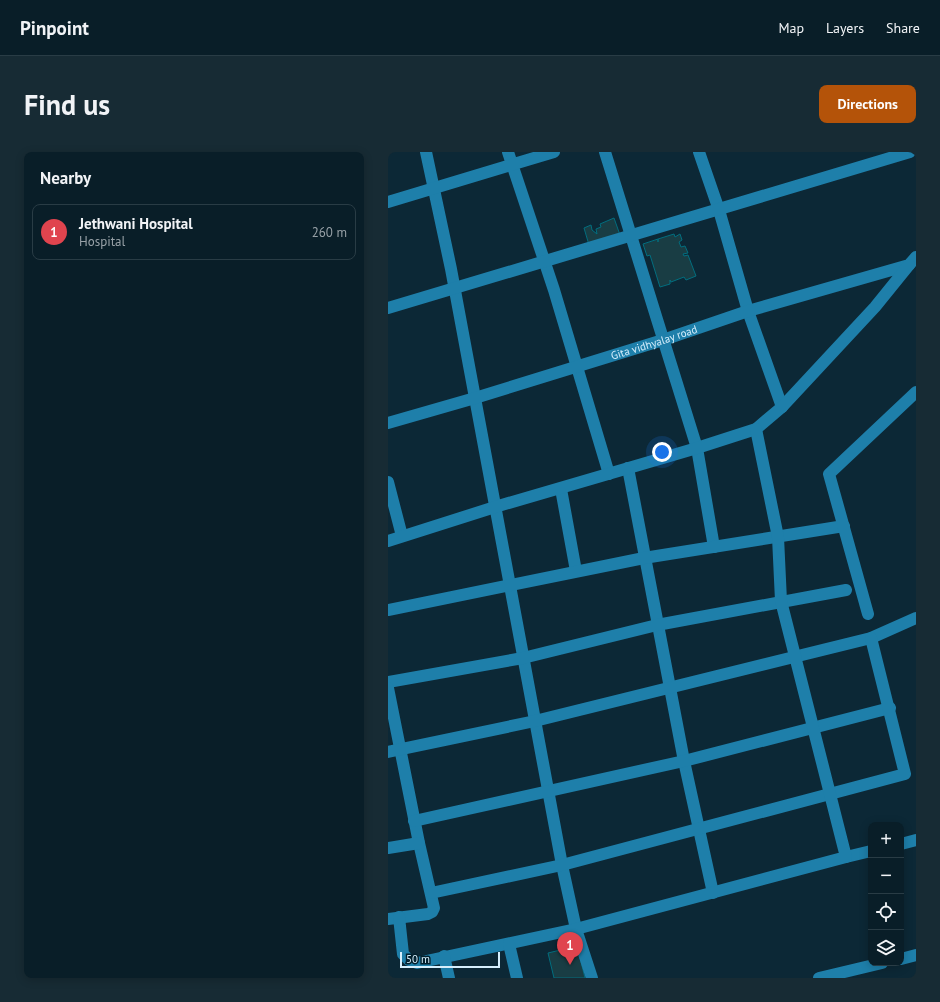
<!DOCTYPE html>
<meta charset="utf-8">
<style>
body{margin:0;font-family:"PT Sans",sans-serif;background:#172b34;color:#f1f3f6}
.controls{position:absolute;right:12px;bottom:12px;display:grid;overflow:hidden;border-radius:8px;box-shadow:0 2px 10px #0003}
.controls button{width:36px;height:36px;display:grid;place-items:center;padding:0;border:0;border-bottom:1px solid #293c45;background:#091e28;color:#f1f3f6;font:20px sans-serif}
.scale{position:absolute;left:12px;bottom:10px;width:100px;box-sizing:border-box;padding-left:4px;border:2px solid #d6effd;border-top:0;font-size:11px;line-height:14px;white-space:nowrap;color:#d6effd;-webkit-text-stroke:3px #021f2c;paint-order:stroke}
.you{position:absolute;left:274px;top:300px;width:14px;height:14px;margin:-10px;border:3px solid #fff;border-radius:50%;background:#1a73e8;box-shadow:0 0 0 6px #1a73e833}
.badge{display:grid;place-items:center;width:26px;height:26px;border-radius:50%;background:#b45309;color:#fff;font-size:13px;font-weight:700}
.pin{position:absolute;translate:-50% -33px;filter:drop-shadow(0 1px 2px #0008)}
.pin::after{content:'';position:absolute;top:21px;width:14px;height:12px;background:inherit;clip-path:polygon(0 0,100% 0,50% 100%)}
.list{margin:0;padding:0;list-style:none}
h2{display:flex;justify-content:space-between;align-items:center;height:52px;margin:0;padding:0 16px;font-size:17px}
h2 small{font-size:13px;font-weight:400;color:#99a2a8}
.list li{display:grid;grid-template-columns:26px 1fr auto;gap:12px;align-items:center;box-sizing:border-box;height:56px;margin:0 8px 8px;padding:0 8px;border:1px solid #293c45;border-radius:8px}
.list b{display:block;font-size:15px;white-space:nowrap}
.list p{margin:0;font-size:13px;white-space:nowrap;color:#99a2a8}
.list em{font-size:13px;font-style:normal;color:#99a2a8}
.icon{flex:none;width:22px;height:22px;fill:none;stroke:currentColor;stroke-width:2;stroke-linecap:round;stroke-linejoin:round}
.map{position:relative;flex:none;width:528px;height:826px;overflow:hidden;border-radius:8px}
header{display:flex;align-items:center;gap:24px;box-sizing:border-box;height:56px;padding:0 20px;background:#091e28;border-bottom:1px solid #293c45}
header strong{font-size:19px}
nav{display:flex;gap:22px;margin-inline-start:auto;font-size:14px}
.intro{display:flex;align-items:center;justify-content:space-between;box-sizing:border-box;height:96px;padding:0 24px}
h1{margin:0;font-size:28px}
.button{padding:10px 18px;border-radius:8px;background:#b45309;color:#fff;font-size:14px;font-weight:700}
main{display:flex;gap:24px;padding:0 24px}
aside{flex:1;background:#091e28;border-radius:8px;box-shadow:0 2px 10px #0003}
.map>svg:first-child{display:block}
.building{fill:#193d44;stroke:#026e7f}
.lines{fill:none;stroke-linecap:round;stroke-linejoin:round}
.minor{stroke:#1e7faa;stroke-width:12}
.labels{text-anchor:middle;stroke-width:4;stroke-linejoin:round;paint-order:stroke}
.street-label{font-size:11px;fill:#d6effd;stroke:#021f2c}
</style>
<header>
<strong>Pinpoint</strong>
<nav><a>Map</a><a>Layers</a><a>Share</a></nav>
</header>
<div class="intro"><h1>Find us</h1><a class="button">Directions</a></div>
<main>
<aside>
<h2>Nearby<small></small></h2>
<ul class="list">
<li><span class="badge" style="background:#e0444e">1</span><div><b>Jethwani Hospital</b><p>Hospital</p></div><em>260 m</em></li>
</ul>
</aside>
<div class="map">
<svg width="528" height="826" viewBox="0 0 528 826">
<rect width="100%" height="100%" fill="#0c2836"/>
<path class="building" d="M226 66 232 83 201 93 196 76 203 73 204 78 209 82 208 77 213 75 212 72Z
M286 82 287 85 292 82 294 88 291 90 293 95 297 94 300 101 295 102 296 104 300 103 308 124 298 128 296 125 283 130 282 128V132L272 135 262 103 259 104 255 92 270 87V90V87Z
M189 794 197 826H166L160 801Z"/>
<g class="lines">
<g class="minor">
<path d="M38 0 63 117 174 713 188 777 204 826"/>
<path d="M120 0 166 138 221 322"/>
<path d="M217 0 309 296 326 395"/>
<path d="M311 0 331 58 360 159 394 255"/>
<path d="M0 50 166 0"/>
<path d="M0 156 522 0"/>
<path id="s1" d="M0 271 87 246 275 188 360 159 521 113 528 105"/>
<path d="M240 316 296 609 325 741"/>
<path d="M0 330 14 384"/>
<path d="M173 337 188 419"/>
<path d="M0 389 107 355 309 296 368 277 394 255 487 155 521 113"/>
<path d="M0 458 256 406 456 374"/>
<path d="M480 462 441 322 528 240"/>
<path d="M0 530 135 506 269 473 458 438"/>
<path d="M0 536 31 691 46 756 44 760 40 762 0 767"/>
<path d="M0 600 147 569 483 486 528 466"/>
<path d="M26 669 296 609 502 556"/>
<path d="M513 692 528 688"/>
<path d="M0 696 31 691"/>
<path d="M458 705 483 699"/>
<path d="M43 741 174 713 517 622 483 486"/>
<path d="M11 765 15 802 21 808 29 811 188 777 458 705 393 449 390 385 368 277"/>
<path d="M121 792 129 826"/>
<path d="M56 804 61 826"/>
<path d="M513 807 528 803"/>
<path d="M431 826 494 811"/>
</g>
</g>
<g class="labels">
<g class="street-label">
<text dy="4" stroke="none"><textPath href="#s1" startOffset="278">Gita vidhyalay road</textPath></text>
</g>
</g>
</svg>
<div class="controls">
<button>+</button>
<button>−</button>
<button><svg class="icon" aria-label="locate" viewBox="0 0 24 24"><circle cx="12" cy="12" r="6"/><path d="M12 2v4M12 18v4M2 12h4M18 12h4"/></svg></button>
<button><svg class="icon" aria-label="layers" viewBox="0 0 24 24"><path d="M12 4l9 5-9 5-9-5zM3 14l9 5 9-5"/></svg></button>
</div>
<div class="scale">50 m</div>
<div class="you"></div>
<div class="pin badge" style="left:182px;top:813px;background:#e0444e">1</div>
</div>
</main>
